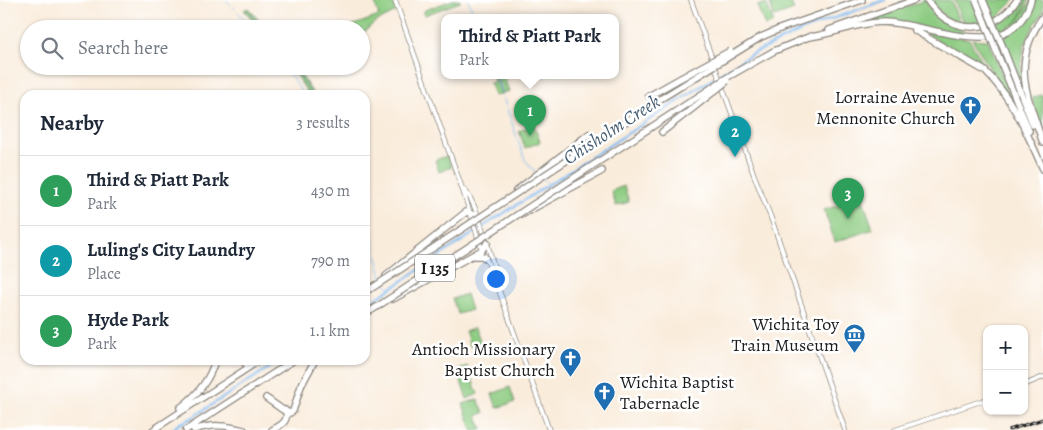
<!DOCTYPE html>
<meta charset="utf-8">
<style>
body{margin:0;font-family:Alegreya,serif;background:#f6f6f7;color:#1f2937}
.controls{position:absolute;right:15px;bottom:15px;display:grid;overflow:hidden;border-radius:10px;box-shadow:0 1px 4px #0004}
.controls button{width:45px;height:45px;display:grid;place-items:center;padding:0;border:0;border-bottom:1px solid #e0e1e3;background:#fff;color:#1f2937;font:25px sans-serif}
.you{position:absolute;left:495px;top:278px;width:18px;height:18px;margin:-12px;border:4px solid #fff;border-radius:50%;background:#1a73e8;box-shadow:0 0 0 8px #1a73e833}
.badge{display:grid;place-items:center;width:32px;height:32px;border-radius:50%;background:#1f6fb2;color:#fff;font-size:16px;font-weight:700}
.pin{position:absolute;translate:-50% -41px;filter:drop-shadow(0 1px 2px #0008)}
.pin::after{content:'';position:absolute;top:26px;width:18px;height:15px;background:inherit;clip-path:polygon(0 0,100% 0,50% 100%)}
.popup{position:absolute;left:441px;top:14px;width:178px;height:65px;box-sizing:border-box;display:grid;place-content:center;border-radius:10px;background:#fff;filter:drop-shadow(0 1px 4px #0005);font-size:16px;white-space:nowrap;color:#747a83}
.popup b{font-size:19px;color:#1f2937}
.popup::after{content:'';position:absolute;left:50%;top:100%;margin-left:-10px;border:10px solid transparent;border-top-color:#fff}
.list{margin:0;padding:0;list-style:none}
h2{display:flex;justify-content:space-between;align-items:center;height:65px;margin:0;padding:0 20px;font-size:21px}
h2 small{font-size:16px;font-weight:400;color:#747a83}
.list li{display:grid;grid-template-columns:32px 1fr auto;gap:15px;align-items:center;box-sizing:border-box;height:70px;padding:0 20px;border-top:1px solid #e0e1e3}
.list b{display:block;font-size:19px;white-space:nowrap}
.list p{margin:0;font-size:16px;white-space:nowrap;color:#747a83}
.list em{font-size:16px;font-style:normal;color:#747a83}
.icon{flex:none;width:28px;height:28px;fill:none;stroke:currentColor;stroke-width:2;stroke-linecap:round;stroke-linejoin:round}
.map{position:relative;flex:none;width:1043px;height:430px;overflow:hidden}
.search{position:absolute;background:#fff;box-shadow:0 1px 4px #0004;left:20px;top:20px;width:350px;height:55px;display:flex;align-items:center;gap:12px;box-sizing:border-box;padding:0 18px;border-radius:28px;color:#747a83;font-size:19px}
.panel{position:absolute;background:#fff;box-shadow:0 1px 4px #0004;left:20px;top:90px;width:350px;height:275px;border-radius:15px}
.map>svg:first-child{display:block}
.green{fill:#8ccb81;stroke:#54744e}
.forest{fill:#71af6f;stroke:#466646}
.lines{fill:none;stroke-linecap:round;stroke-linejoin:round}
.stream{stroke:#7fbbf1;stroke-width:1}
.canal{stroke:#7fbbf1;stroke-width:2.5}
.secondary-casing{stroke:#8a847c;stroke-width:5.5}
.highway-casing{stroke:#8a847c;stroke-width:8}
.secondary{stroke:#fff;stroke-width:4}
.highway{stroke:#fff;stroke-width:5.5}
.rail-casing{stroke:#1c1c1c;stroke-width:3}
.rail{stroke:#fff;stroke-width:1;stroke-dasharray:4;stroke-linecap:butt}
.highway-bridge-casing{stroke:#8a847c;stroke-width:8;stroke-linecap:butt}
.highway-bridge{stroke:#fff;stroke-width:5.5}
.labels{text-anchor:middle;stroke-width:5;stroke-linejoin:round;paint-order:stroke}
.shield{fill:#fff;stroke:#606060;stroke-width:1}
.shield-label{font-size:16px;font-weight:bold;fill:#1c1c1c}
.poi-label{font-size:18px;fill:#1c1c1c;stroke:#fff;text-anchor:end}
.water-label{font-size:19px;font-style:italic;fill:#445c71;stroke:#fff}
</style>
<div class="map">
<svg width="1043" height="430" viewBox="0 0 1043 430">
<rect width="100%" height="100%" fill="#fff"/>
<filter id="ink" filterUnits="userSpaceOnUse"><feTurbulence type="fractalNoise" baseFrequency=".02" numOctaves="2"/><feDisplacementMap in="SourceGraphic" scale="10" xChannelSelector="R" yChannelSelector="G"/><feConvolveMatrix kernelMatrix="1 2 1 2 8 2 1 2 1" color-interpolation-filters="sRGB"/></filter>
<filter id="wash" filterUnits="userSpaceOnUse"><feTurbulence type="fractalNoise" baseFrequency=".0096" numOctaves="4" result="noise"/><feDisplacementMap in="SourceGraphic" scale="20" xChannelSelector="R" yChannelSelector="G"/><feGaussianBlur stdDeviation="1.12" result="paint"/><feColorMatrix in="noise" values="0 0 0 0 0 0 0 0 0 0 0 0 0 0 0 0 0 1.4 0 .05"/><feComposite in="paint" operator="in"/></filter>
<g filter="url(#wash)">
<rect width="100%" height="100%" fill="#f9ecdb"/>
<path class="green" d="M374 0H392L396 12 374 23 361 35V29H349L348 27 379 16Z
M453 0H460V2L425 15 423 14 425 10Z
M769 0H790L794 10 774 17Z
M925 0C929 6 932 13 938 17 946 24 960 26 966 35L864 22Z
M929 0H951L960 25 950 22Z
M954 0H972L982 25 964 26Z
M986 0H1015L994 21Z
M1020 0H1029L1017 22 999 33 996 24 1004 19Z
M1032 0H1043V12L1032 29 1024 46 1021 67 1022 86 1001 37 1009 33Z
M766 3 774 23 765 26 757 6Z
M922 31 969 39 987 70Z
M972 39 988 40 1010 94 1006 95Z
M492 75H494L501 94 494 96 490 83 494 82Z
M496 75H503L509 91 503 93Z
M1041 95 1043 96V135L1032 98Z
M534 125 540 142 525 148 519 131Z
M447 156 452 167 439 172 435 160Z
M624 186 629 202 616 206 611 191Z
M862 197 873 229 835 242 824 210Z
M466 294 471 310 458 314 452 299Z
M475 327 481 343 470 346 465 331Z
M467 366 478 394 467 399 457 370Z
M510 387 515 402 497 408 492 394Z
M478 399 484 413 477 415 482 430H472L463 404Z"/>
<path class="forest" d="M248 8 267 29H261L244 10Z
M290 66H295L314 95H309Z"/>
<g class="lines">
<path class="stream" d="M226 0 235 9
M468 0 475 17
M238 12 254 29
M287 70 304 95
M495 75 525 160 535 172
M542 178 550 185
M365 221 372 238 382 277
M385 283 390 288"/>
<path class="canal" d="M365 306 487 224 750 55 807 28 885 0
M172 430 179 424 190 419 281 360"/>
</g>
</g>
<g filter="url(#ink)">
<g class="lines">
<defs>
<path id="secondary" d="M395 0 462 188 482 250
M691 0 754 175 771 218 845 430
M462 188C473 196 480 223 485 236
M487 243 497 277 496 282
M485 256 496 282 549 430
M1024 385 1043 377
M895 430 987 399"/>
<path id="highway" d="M927 0C951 36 993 36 1017 0
M1043 16C1010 64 1027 94 1043 143
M829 30 915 0
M914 30 985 71C1012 97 1028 135 1043 169
M761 37 782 28 862 0
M809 37C834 34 859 22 884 22 929 23 1012 67 1031 0
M1002 45 1033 125
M995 48 1029 131
M774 51 811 36
M649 96 681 78
M662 132 693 108
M516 191 589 134
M523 214 602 171
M474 256H482L485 258
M386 276 466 212 475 215 478 219
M365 292 375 285
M393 299 482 250 487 243
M365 314 376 307
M242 360 246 364
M266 398 283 410 290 413 293 411 301 386 315 360
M180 408C196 396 210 380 215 360
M153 430 260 360
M186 430 294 360
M194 430C212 424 226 425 244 430
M272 430C281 425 290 421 285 410"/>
</defs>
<use href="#secondary" class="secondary-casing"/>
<use href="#highway" class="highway-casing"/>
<use href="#secondary" class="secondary"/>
<use href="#highway" class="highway"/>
<defs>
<path id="rail" d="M1009 430 1043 419"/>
</defs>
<use href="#rail" class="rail-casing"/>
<use href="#rail" class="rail"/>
<defs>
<path id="highway-bridge" d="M976 0 995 48
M983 0 1002 45
M681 78 730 51
M693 108 727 81
M372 288 662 98 761 37
M372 310 731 75 774 51"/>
</defs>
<use href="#highway-bridge" class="highway-bridge-casing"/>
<use href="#highway-bridge" class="highway-bridge"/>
</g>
</g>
<defs>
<symbol id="church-pin" viewBox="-11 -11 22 30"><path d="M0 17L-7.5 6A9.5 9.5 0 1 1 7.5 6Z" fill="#1f6fb2" stroke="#fff"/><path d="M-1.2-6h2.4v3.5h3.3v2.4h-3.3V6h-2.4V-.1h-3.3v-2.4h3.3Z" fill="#fff"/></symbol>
<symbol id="museum-pin" viewBox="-11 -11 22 30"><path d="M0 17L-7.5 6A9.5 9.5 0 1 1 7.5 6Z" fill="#1f6fb2" stroke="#fff"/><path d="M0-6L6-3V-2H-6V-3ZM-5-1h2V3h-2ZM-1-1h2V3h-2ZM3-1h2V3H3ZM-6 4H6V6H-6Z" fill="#fff"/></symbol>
</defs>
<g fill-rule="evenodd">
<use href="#church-pin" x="958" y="94" width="25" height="34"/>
<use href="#museum-pin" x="842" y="322" width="25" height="34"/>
<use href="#church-pin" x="558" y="346" width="25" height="34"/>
<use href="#church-pin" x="592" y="380" width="25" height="34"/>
</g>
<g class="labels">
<rect class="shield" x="415" y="254.5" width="40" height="27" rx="4"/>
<g class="shield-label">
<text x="435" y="274">I 135</text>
</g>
<g class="poi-label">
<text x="955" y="103">Lorraine Avenue<tspan x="955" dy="21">Mennonite Church</tspan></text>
<text x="839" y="330">Wichita Toy<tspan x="839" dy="21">Train Museum</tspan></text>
<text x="555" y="355">Antioch Missionary<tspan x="555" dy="21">Baptist Church</tspan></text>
<text x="620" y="388" text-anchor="start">Wichita Baptist<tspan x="620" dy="21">Tabernacle</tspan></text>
</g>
<g class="water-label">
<text transform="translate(611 129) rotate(-33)" y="7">Chisholm Creek</text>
</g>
</g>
</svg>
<div class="controls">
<button>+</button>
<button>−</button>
</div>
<div class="you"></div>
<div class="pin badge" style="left:530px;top:136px;background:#2e9e5b">1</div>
<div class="popup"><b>Third &amp; Piatt Park</b>Park</div>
<div class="pin badge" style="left:735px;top:157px;background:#0f9aa8">2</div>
<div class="pin badge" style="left:848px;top:219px;background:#2e9e5b">3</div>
<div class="search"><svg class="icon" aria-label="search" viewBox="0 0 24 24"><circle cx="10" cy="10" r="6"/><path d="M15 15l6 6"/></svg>Search here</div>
<section class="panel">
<h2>Nearby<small>3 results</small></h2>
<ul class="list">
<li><span class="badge" style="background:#2e9e5b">1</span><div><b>Third &amp; Piatt Park</b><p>Park</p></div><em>430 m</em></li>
<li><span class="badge" style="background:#0f9aa8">2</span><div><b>Luling's City Laundry</b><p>Place</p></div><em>790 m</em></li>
<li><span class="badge" style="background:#2e9e5b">3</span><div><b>Hyde Park</b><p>Park</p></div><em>1.1 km</em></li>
</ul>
</section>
</div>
